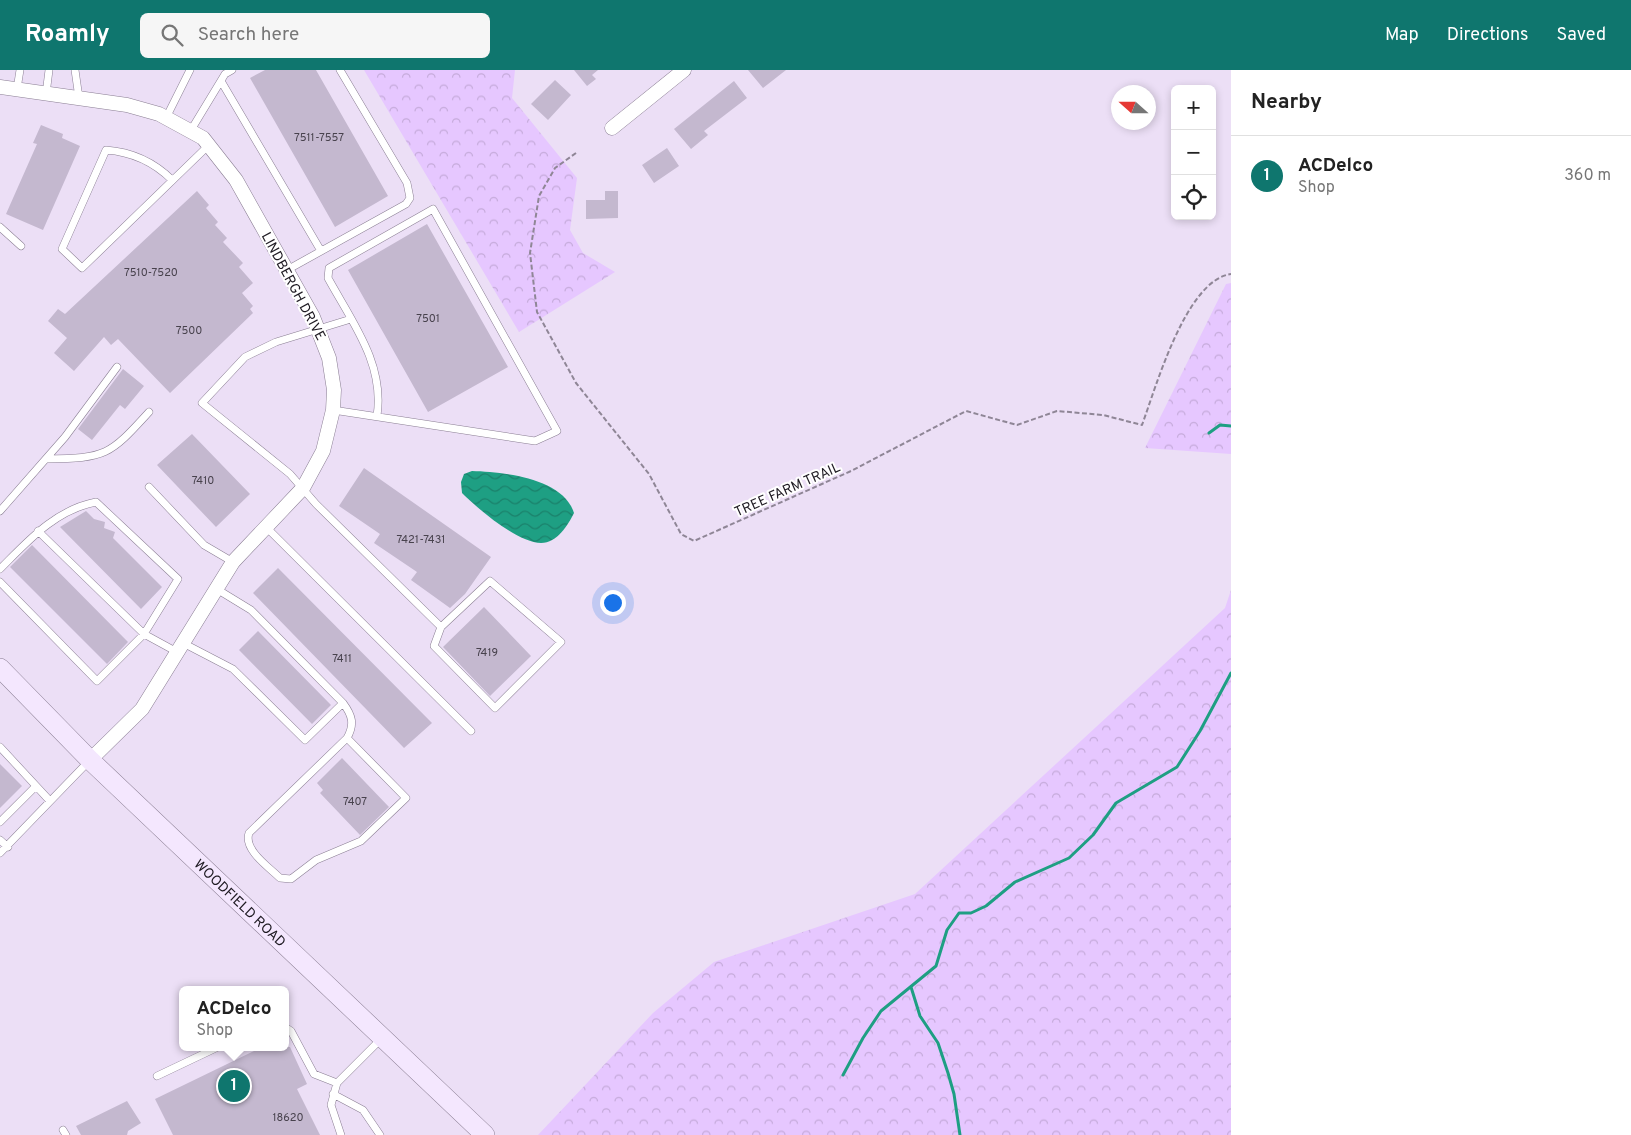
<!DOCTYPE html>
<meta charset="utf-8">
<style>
body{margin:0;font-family:Overpass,sans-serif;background:#f6f6f6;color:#222}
.controls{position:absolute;right:15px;top:15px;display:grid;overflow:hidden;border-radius:8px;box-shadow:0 2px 8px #0003}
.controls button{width:45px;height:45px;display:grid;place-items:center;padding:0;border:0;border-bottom:1px solid #e0e0e0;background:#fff;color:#222;font:25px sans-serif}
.compass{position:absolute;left:1111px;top:15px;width:45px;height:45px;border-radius:50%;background:#fff;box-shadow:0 2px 8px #0003;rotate:291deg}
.you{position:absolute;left:612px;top:532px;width:18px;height:18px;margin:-12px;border:4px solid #fff;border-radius:50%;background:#1a73e8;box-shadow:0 0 0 8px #1a73e833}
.badge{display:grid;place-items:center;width:32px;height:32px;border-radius:50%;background:#0f766e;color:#fff;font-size:16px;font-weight:700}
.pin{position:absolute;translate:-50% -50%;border:2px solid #fff;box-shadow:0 1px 5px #0006}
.popup{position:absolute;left:179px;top:916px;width:110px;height:65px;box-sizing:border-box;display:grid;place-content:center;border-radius:8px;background:#fff;filter:drop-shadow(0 1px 4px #0005);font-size:16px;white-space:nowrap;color:#767676}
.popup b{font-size:19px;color:#222}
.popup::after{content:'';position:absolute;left:50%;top:100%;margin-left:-10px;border:10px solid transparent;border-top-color:#fff}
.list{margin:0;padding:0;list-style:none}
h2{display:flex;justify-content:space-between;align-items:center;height:65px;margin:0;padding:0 20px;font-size:21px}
h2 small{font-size:16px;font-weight:400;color:#767676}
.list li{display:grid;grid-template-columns:32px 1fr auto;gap:15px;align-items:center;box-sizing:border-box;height:80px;padding:0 20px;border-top:1px solid #e0e0e0}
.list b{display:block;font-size:19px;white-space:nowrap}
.list p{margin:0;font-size:16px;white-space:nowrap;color:#767676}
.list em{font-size:16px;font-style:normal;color:#767676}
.icon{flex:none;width:28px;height:28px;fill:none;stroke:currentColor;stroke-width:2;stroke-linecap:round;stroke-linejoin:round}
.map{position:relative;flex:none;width:1231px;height:1065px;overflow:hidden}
header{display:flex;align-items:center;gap:30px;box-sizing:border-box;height:70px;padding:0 25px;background:#0f766e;color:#fff}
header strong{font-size:24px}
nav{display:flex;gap:28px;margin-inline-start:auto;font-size:18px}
.search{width:350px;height:45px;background:#f6f6f6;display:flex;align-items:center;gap:12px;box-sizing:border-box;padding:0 18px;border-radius:8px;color:#767676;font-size:19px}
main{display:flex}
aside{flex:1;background:#fff}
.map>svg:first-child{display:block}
.forest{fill:url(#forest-crowns)}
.water{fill:url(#water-waves)}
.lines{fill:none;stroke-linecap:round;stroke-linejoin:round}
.stream{stroke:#1e9f83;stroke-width:3}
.building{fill:#c4b8cf}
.lane-casing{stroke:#8a7e93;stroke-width:8}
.street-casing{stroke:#8a7e93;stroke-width:15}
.secondary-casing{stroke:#8a7e93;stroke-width:20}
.path{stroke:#8f8696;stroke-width:2;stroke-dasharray:5 2.5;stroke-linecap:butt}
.lane{stroke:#fff;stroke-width:7}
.street{stroke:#fff;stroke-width:14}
.secondary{stroke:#f4e7fe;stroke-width:19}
.labels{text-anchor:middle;stroke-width:4;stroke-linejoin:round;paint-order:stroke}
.number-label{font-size:11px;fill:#48424d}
.street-label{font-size:14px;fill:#1e1a22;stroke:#fff}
</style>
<header>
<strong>Roamly</strong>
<div class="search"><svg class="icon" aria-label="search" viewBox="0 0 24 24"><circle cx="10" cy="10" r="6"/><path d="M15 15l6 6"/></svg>Search here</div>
<nav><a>Map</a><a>Directions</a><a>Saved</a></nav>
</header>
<main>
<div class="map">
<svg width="1231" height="1065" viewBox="0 0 1231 1065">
<defs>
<pattern id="forest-crowns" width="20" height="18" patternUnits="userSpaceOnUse" patternTransform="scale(1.25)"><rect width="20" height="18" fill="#e6c7ff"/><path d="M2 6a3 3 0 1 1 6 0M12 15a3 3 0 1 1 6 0" fill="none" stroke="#c5aada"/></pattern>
<pattern id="water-waves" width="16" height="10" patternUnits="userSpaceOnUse" patternTransform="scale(1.25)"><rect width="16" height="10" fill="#1e9f83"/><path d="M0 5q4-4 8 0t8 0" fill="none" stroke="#1a816b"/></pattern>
</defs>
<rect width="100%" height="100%" fill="#ecdff6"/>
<path class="forest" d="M364 0H515L512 28 577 108 570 160 583 183 615 202 519 262Z
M1231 213V384L1145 378 1226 214Z
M1231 520V1065H538L653 943 714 892 915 824 1225 538Z"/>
<path class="water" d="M472 401C504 402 563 408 574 443 568 455 557 473 541 473 518 473 478 439 462 423L461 412 464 404Z"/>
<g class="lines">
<path class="stream" d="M1209 363 1220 355 1231 356
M911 917 920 946 938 973 948 1003 954 1024 960 1065
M843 1005 863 968 881 941 936 896 947 860 959 843H971L986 836 1015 812 1069 788 1093 765 1116 733 1177 697 1200 661 1231 603"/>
</g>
<path class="building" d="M265 0H316L388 126 335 157 250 8Z
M574 0H598L592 5 596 9 587 16Z
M748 0H786L763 18Z
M555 10 571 25 548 50 531 34Z
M734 11 747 28 704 61 708 65 691 79 674 59Z
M41 55 63 64 62 68 80 76 43 160 6 144 37 74 33 73Z
M667 78 679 96 654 113 642 95Z
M197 121 209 135 206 138 218 152 215 155 227 168 223 172 243 193 239 197 253 213 242 223 253 236 250 239 253 243 170 323 118 269 111 275 104 267 74 301 54 283 67 268 48 251 58 239 65 244Z
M605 121H618V148L586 149V130H605Z
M427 154 508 297 428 342 348 200Z
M123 299 144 316 125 339 120 335 92 370 78 359Z
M192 364 250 424 216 457 157 395Z
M364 398 491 487 465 524 450 538 411 510 417 502 374 473 380 464 339 436Z
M86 441 94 449 105 452 104 458 115 462 113 468 162 517 141 539 60 457Z
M32 475 128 572 107 594 10 497Z
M278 498 432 653 404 678 253 523Z
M484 537 531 586 490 626 443 577Z
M258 561 331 635 312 654 239 580Z
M342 688 389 737 360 765 320 723 323 720 317 713Z
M0 694 22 716 0 738Z
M262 977H290L307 1014 297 1019 320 1065H173L155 1029Z
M127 1031 141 1053 128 1061 127 1065H81L76 1056Z"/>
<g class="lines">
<defs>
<path id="lane" d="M75 0 79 28
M221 11 321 181
M17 19 20 0
M46 24 49 0
M166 48 190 0
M191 60 225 4 232 0
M172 110C154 92 132 82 106 80L62 179 82 198 209 75
M0 157 21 176
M287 200 406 134 410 128 407 113 340 0
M351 249 276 272 245 287 202 333 290 404 316 434 441 557 490 511 561 572 495 638 434 576 441 557
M333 340 535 371 557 361 433 139 329 198 328 208C352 252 385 294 377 346
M46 389C106 388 109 386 149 342
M149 417 204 475 233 492
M0 441 65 367 117 297
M266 457 471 661
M38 461 144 564 177 582
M0 499C28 471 55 440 96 432L178 509 144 564 97 611 0 512
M183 573 233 599 305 670 343 633 251 540 215 518
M343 633C352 645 355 654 347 668L249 763C243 780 270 798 280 808L291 809 316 790 361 771 406 728 347 668
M0 677 50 731
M0 752 36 716
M0 770 8 777
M0 783 90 690
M285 957 291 961 314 1004 337 1013 382 968
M157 1006 218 977
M337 1013 331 1035 341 1065
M333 1024 363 1040 380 1065
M63 1060 66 1065"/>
<path id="street" d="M0 17 127 35 159 44 203 68 236 110 313 247 329 288 334 320 333 340 323 381 303 418 233 492 142 639 90 690
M612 58 684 0"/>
<g id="secondary">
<path id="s1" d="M0 598 90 690 485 1065"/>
</g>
</defs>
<use href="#lane" class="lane-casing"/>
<use href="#street" class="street-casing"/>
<use href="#secondary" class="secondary-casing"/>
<path class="path" d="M576 83 555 98 539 126 530 183 537 242 576 313 649 404 681 464 694 471 851 401 966 341 1017 355 1057 341 1103 345 1142 355C1156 317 1186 210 1231 204"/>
<use href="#lane" class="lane"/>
<use href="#street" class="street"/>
<use href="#secondary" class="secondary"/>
</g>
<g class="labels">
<g class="number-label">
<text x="319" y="71">7511-7557</text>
<text x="151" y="206">7510-7520</text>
<text x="428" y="252">7501</text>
<text x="189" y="264">7500</text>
<text x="203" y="414">7410</text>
<text x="421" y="473">7421-7431</text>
<text x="487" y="586">7419</text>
<text x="342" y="592">7411</text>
<text x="355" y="735">7407</text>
<text x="288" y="1051">18620</text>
</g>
<g class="street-label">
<text transform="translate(294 216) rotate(62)" y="5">LINDBERGH DRIVE</text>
<text transform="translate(787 419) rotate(-24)" y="5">TREE FARM TRAIL</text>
<text dy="5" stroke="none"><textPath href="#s1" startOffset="336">WOODFIELD ROAD</textPath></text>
</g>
</g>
</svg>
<div class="controls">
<button>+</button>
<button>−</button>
<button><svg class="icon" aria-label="locate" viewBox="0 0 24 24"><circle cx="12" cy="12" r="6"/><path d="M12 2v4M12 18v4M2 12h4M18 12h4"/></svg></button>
</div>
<svg class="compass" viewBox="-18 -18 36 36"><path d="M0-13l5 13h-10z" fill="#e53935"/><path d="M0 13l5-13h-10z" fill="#767676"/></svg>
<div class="you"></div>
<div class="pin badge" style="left:234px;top:1016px">1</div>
<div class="popup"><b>ACDelco</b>Shop</div>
</div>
<aside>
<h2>Nearby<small></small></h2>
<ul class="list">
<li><span class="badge">1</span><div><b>ACDelco</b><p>Shop</p></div><em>360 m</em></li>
</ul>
</aside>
</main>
